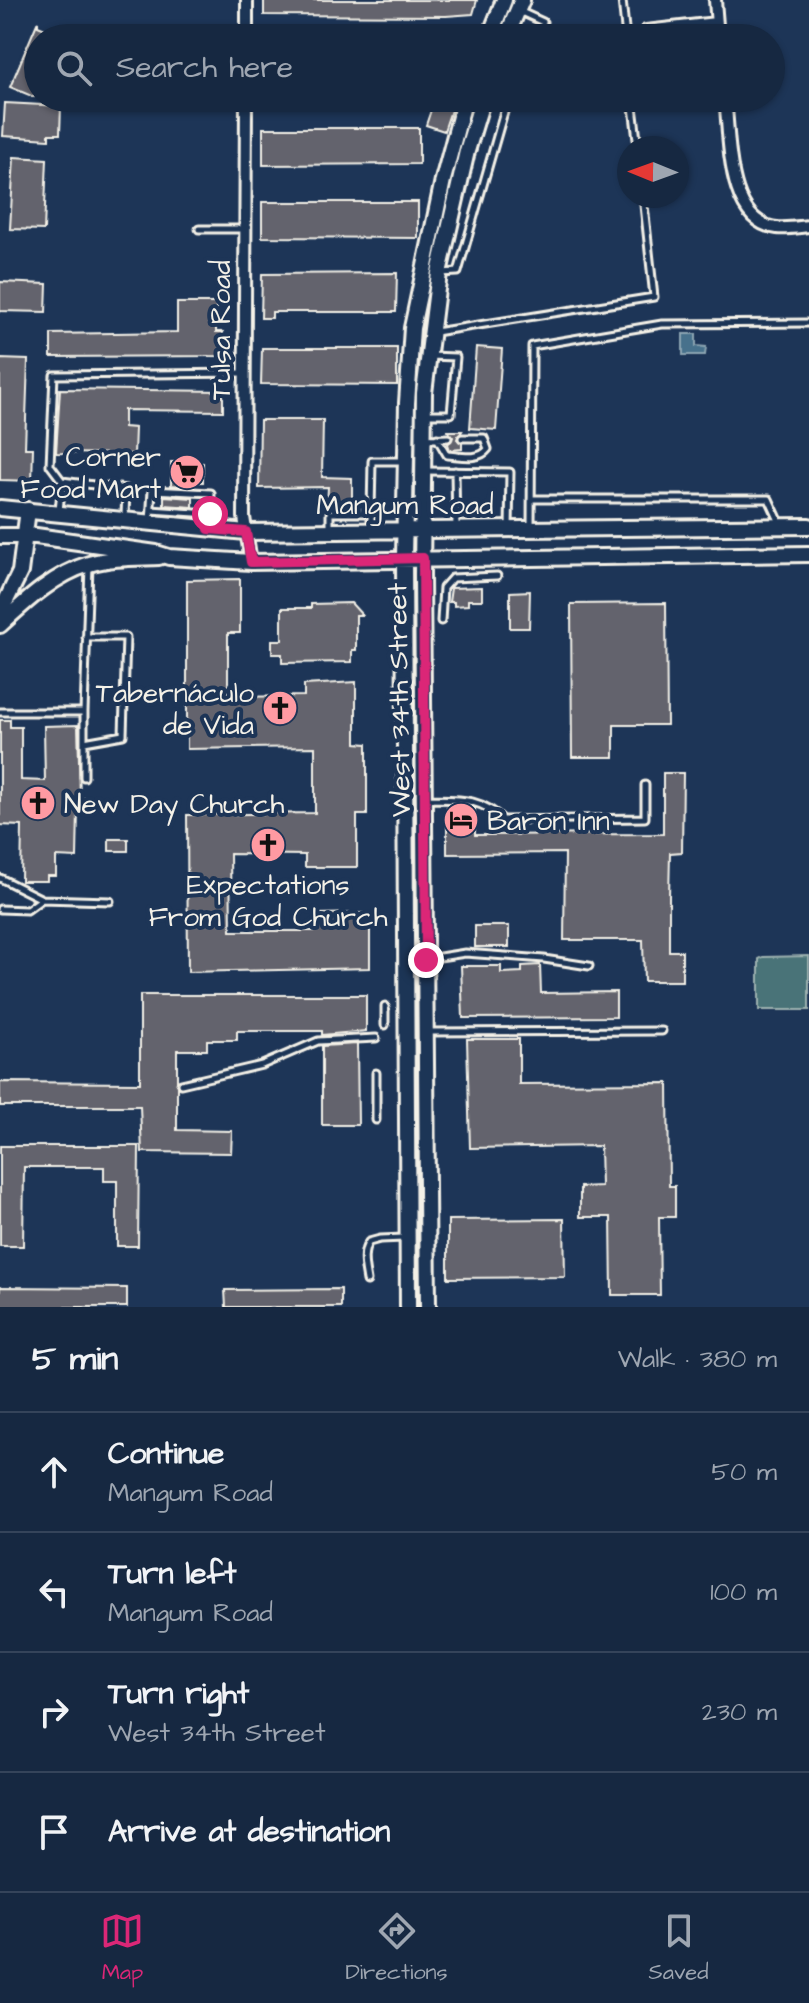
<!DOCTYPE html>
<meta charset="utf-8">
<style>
body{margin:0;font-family:"Architects Daughter",sans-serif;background:#1f3048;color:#f1f3f6}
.compass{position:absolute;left:617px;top:136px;width:72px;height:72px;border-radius:50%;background:#162841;box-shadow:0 2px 6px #0004;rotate:271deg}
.stop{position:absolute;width:24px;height:24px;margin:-18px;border:6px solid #db2777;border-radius:50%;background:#fff}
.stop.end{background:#db2777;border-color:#fff;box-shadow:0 2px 8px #0008}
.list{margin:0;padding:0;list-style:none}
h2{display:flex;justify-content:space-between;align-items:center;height:104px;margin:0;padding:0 32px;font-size:34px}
h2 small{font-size:26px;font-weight:400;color:#9ea6b1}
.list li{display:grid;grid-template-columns:52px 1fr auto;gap:24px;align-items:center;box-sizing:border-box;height:120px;padding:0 32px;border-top:2px solid #35445a}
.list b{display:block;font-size:30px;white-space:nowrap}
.list p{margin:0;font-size:26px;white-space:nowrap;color:#9ea6b1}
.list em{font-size:26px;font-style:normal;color:#9ea6b1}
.icon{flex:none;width:44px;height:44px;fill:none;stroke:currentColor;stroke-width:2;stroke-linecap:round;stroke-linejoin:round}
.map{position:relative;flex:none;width:809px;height:1307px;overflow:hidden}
.search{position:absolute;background:#162841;box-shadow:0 2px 6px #0004;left:24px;right:24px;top:24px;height:88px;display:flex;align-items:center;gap:20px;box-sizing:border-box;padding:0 28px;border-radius:44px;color:#9ea6b1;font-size:30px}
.sheet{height:584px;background:#162841}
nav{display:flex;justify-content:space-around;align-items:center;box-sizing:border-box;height:112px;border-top:2px solid #35445a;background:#162841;font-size:22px;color:#9ea6b1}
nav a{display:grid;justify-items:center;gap:4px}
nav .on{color:#db2777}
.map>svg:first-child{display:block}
.green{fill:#497378;stroke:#9eb2b0;stroke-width:2}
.water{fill:#46718c;stroke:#8ca4b1;stroke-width:2}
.building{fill:#63646d;stroke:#f4f1e8;stroke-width:2}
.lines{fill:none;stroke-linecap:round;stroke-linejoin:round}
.service-casing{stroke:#f4f1e8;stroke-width:11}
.minor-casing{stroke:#f4f1e8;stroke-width:16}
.tertiary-casing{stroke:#f4f1e8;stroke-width:20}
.secondary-casing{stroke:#f4f1e8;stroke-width:20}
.service{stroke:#1d3557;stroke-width:5}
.minor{stroke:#1d3557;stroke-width:10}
.tertiary{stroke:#1d3557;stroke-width:14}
.secondary{stroke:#1d3557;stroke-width:14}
.route{stroke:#db2777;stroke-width:10}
.labels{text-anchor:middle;stroke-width:8;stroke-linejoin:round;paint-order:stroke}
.street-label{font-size:28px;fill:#f4f1e8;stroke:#1d3557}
.poi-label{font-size:28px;fill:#f4f1e8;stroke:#1d3557;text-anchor:end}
</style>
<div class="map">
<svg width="809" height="1307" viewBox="0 0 809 1307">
<rect width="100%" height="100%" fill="#1d3557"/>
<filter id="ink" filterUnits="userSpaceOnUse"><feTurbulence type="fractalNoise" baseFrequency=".0125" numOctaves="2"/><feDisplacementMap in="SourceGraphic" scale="16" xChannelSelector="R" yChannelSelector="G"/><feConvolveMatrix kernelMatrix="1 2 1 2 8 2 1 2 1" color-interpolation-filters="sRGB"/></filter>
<g filter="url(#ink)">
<path class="green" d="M809 956V1010H759V959L763 957Z"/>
<path class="water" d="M683 334H696V346L706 347 705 355H683Z"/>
<path class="building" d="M264 0H477L473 14 446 16 264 15Z
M38 21V26L67 38H38V88L34 97 10 87Z
M435 98H455L444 131 426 125Z
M5 103 61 106 60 134H49V139L3 136Z
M263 128H419V164L263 165Z
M14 157 47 159 44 230 10 229Z
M262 202H418V238L262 237Z
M397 273 396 312H272V318H261L262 274Z
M0 282 47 284 46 312 0 311Z
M177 303H216V332H223V356L51 357V334L177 332Z
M476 347 502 349 496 430 470 428Z
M262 348H397V385L261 384Z
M0 359 28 360 25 448H33L32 481 0 480Z
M60 389 223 391V411L124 410V427L135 428 134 454 56 453Z
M260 420H323L322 477 352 478V508H327L328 487 259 488Z
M448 431H462L457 439 462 443V449L450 450 448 444 453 437Z
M171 462 203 463V482H194V487L171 485Z
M164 496 193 498V507L164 505Z
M240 579V633H228V697L304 696V685L356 682V743L367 744V815H357V867H305V855L230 854 231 931H317V914L370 913V968L188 972 187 815 315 813V747L187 749V580Z
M482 587V600H468V605L454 606V602H449L451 588Z
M530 591 529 628H510V592Z
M351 603 362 615H356V650H352V662L282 663V654H272V640H282V608H311V604Z
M666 603 667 725H614V757H572L571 604Z
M0 720H10V727H21V780L45 781 44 726 78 725 80 798H92L91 809H78L77 858 56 857V876H47V881H21L22 826 0 825Z
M663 773H683L682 852 670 853 669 897V951H682V981H644L643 940H564L565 853 447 854V807L475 808V835L663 834Z
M109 839H128V851H109Z
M475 926H509V947H475Z
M540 965 541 993 616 992V1017L463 1018 461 966H501V973L522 972V966Z
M140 995H366V1031L322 1035V1031H237V1040H207V1050H177V1130L232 1131 231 1153 142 1152 140 1106H0V1082L140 1083Z
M467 1039H519V1084L668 1083 669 1186H675V1217H659L660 1295H612L611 1217H580V1187L601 1186 600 1146 470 1148Z
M357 1044 358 1125H322V1046Z
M0 1146H139L138 1246H117V1181H104V1167H24L23 1246H0Z
M564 1219 565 1277 448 1278V1220Z
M0 1287 127 1288V1307H0Z
M341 1289V1307H226L225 1290Z"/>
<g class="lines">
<defs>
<path id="service" d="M622 0 626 38
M519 11 543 22 536 38
M632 98 638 148
M70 103 245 99
M199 229H243
M440 273 458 272 508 98
M435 332 654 297 643 196
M425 414H451L456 357 429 356
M437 438 447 455C461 456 479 461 488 449L484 438H462
M424 439 448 438
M425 471 510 472 509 529
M455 471 456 529
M62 481 50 465 54 375 245 373
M531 499H769L781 525
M151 510 210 514
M59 511 62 481 126 489 125 516
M371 513 372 461H403
M150 522 152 490 211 493 210 525
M330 529V513H371V527
M531 529 532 346 662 324 809 323
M441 621 443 588 452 578 497 576
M0 712H84
M84 742 123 735 126 637H86
M84 777V712L89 566
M426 799C457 800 479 796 503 820L645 818V785
M0 878 42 899 110 901
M0 909 27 910 42 899
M427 959 465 953 544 959 589 966
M385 1006V1025
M428 1032 662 1031
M376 1073V1120
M181 1084 262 1065 318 1041 376 1038
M367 1281C365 1268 361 1253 369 1242L380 1239 404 1238"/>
<path id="minor" d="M715 0 718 38
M646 31 716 23
M247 38V0
M246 98 244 517 251 562
M725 98C730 137 726 223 777 228 787 229 799 227 809 226"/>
<path id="tertiary" d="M0 613 20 572 28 510
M0 625C26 601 55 574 89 564 112 557 136 558 159 557"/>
<path id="secondary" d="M489 38 504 0
M506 38 522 0
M0 508 246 532 809 526
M0 536H36L156 553 169 557 251 562 809 554
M408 1307 404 558 407 403 412 328 443 180 465 98
M428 1307 422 575 424 393 439 273 467 151 483 98"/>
</defs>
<use href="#service" class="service-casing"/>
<use href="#minor" class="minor-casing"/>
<use href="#tertiary" class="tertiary-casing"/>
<use href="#secondary" class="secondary-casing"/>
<use href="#service" class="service"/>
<use href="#minor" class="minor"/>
<use href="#tertiary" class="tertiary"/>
<use href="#secondary" class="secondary"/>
</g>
</g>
<g class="lines" filter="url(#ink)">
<path class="route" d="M210 514 209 529 246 532 251 562 423 558 426 960"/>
</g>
<defs>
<symbol id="supermarket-disc" viewBox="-11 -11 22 22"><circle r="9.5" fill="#ff9aa2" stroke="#1d3557"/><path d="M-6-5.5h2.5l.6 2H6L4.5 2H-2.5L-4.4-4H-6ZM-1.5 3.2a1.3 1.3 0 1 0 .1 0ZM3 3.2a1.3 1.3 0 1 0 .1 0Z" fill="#111"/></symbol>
<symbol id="church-disc" viewBox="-11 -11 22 22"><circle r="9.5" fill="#ff9aa2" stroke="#1d3557"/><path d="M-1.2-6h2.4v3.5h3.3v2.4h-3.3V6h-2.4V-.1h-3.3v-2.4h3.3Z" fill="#111"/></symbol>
<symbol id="hotel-disc" viewBox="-11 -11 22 22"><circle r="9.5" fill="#ff9aa2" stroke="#1d3557"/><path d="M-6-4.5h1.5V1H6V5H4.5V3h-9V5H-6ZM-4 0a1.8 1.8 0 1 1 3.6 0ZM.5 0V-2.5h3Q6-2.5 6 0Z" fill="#111"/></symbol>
</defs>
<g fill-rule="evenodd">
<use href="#supermarket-disc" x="167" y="452" width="40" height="40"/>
<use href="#church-disc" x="260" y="688" width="40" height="40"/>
<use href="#church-disc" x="18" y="783" width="40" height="40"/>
<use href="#hotel-disc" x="441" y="800" width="40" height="40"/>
<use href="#church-disc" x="248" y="825" width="40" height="40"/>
</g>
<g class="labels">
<g class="street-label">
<text transform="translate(220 330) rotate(-90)" y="10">Tulsa Road</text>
<text x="405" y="514">Mangum Road</text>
<text transform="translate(398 700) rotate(-91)" y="10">West 34th Street</text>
</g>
<g class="poi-label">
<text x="161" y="466">Corner<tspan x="161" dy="32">Food Mart</tspan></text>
<text x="254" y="702">Tabernáculo<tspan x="254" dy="32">de Vida</tspan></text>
<text x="64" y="813" text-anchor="start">New Day Church</text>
<text x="487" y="830" text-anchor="start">Baron Inn</text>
<text x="268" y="894" text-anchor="middle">Expectations<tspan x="268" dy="32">From God Church</tspan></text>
</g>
</g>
</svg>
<svg class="compass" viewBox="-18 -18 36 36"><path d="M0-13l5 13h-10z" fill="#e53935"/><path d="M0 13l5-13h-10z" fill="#9ea6b1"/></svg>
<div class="stop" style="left:210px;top:514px"></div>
<div class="stop end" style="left:426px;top:960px"></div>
<div class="search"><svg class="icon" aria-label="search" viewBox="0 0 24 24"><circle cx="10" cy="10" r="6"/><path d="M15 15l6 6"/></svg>Search here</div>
</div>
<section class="sheet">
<h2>5 min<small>Walk · 380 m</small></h2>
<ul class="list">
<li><svg class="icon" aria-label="ahead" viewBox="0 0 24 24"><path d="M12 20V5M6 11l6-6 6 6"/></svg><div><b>Continue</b><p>Mangum Road</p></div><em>50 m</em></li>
<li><svg class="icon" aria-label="left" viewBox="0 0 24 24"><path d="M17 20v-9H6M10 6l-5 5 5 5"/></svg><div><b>Turn left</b><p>Mangum Road</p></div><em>100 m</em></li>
<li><svg class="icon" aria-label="right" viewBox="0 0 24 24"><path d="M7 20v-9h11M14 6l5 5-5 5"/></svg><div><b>Turn right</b><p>West 34th Street</p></div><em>230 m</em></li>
<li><svg class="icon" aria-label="arrive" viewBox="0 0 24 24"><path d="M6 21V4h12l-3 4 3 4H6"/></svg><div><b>Arrive at destination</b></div></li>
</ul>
</section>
<nav>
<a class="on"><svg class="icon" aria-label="map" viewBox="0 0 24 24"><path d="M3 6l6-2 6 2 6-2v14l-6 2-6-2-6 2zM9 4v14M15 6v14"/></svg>Map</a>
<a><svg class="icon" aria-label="directions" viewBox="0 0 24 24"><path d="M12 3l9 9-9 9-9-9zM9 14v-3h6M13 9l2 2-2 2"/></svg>Directions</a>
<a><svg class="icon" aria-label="saved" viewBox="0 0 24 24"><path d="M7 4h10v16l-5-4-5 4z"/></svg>Saved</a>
</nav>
